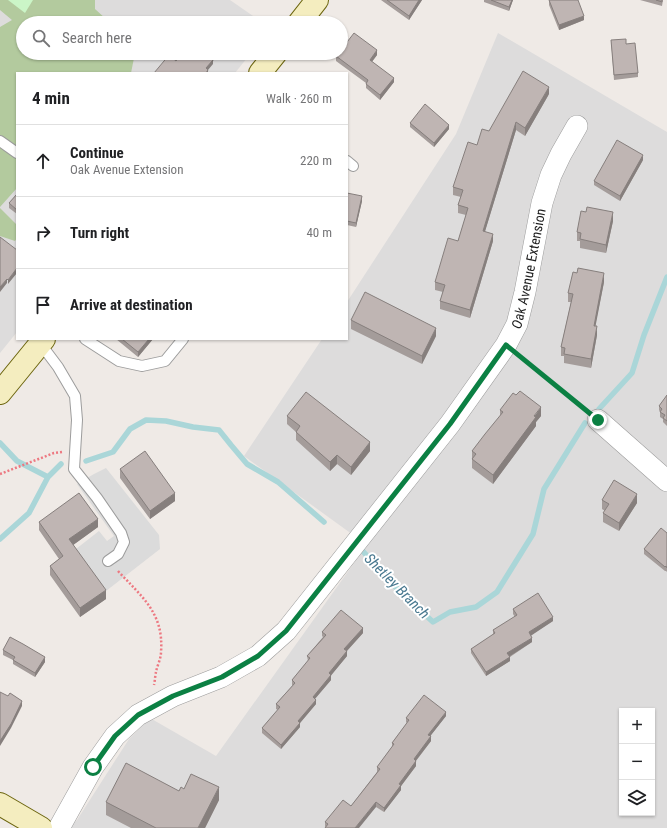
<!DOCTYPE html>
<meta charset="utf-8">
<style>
body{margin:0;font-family:"Roboto Condensed",sans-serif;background:#f2f2f2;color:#202124}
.controls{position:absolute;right:12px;bottom:12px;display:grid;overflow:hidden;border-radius:0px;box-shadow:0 1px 3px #0004}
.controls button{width:36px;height:36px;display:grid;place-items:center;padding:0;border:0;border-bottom:1px solid #e0e0e0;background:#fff;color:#202124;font:20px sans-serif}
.stop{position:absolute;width:12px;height:12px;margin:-9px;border:3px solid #0b8043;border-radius:50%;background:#fff}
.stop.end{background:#0b8043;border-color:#fff;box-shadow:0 1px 4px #0008}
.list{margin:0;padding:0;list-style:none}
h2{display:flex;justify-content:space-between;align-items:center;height:52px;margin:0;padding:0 16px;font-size:17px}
h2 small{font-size:13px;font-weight:400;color:#757577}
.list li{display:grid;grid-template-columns:26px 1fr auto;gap:12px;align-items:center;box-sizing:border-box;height:72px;padding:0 16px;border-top:1px solid #e0e0e0}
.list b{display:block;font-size:15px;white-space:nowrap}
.list p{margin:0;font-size:13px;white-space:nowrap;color:#757577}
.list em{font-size:13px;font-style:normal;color:#757577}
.icon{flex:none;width:22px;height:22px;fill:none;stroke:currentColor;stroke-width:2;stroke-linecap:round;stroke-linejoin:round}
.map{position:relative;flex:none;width:667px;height:828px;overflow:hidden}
.search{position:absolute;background:#fff;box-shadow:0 1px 3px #0004;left:16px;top:16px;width:332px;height:44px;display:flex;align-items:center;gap:10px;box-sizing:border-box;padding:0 14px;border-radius:22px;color:#757577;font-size:15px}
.panel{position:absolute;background:#fff;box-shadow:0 1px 3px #0004;left:16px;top:72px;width:332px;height:268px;border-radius:0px}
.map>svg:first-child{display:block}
.residential{fill:#dddcdc;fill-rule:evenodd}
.forest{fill:#b3ca9e}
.park{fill:#cbf5c7}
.parking{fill:#dbdbdb}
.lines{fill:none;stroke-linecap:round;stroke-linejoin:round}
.stream{stroke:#aad6d8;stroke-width:5.5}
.lane-casing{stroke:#9c9c9c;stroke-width:12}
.street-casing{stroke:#9c9c9c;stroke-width:22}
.secondary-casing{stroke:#6d660f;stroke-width:24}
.path{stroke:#ed7881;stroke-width:2.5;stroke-dasharray:2 2;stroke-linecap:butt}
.lane{stroke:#fff;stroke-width:10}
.street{stroke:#fff;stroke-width:21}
.secondary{stroke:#f4edbf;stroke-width:22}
.wall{fill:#a49c9a}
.shaded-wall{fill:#867f7d}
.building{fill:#bfb5b3;stroke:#867f7d}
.route{stroke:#0b8043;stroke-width:5}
.labels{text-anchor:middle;stroke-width:4;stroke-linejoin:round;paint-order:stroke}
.street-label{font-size:14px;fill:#1f1f1f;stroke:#fff}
.water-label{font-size:15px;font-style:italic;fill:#497990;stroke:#fff}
</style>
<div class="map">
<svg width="667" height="828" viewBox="0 0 667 828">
<rect width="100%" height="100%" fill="#efeae6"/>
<path class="residential" d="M0 0H230L263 23H23V53H251L235 73H17V332L0 353Z
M498 33 667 132V828H68L77 820 129 739 150 718 216 756 367 545 244 456 322 339H347V302L456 134ZM622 711H652V813H622Z"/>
<path class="forest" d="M0 0H95V9L106 19 123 22 125 23H23V53H135L131 73H17V188L0 207V27L12 20 0 10Z
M0 208 17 225V238L15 241 0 236Z"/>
<path class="park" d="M8 0H33L25 13Z"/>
<path class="parking" d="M106 468 159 535 160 549 106 591 76 549 99 531 107 541 114 536 77 484 94 474Z"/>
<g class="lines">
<path class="stream" d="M599 409 632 373 644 335 667 277
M0 443 17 461 48 477
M86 461 113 452 130 429 146 420 166 421 193 427 219 430 231 445 247 464 278 482 324 522
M0 539 29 513 48 477 61 464
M361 549 388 580 433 622 450 612 476 607 497 592 533 534 544 489 585 423"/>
<defs>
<path id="lane" d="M0 141 17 153
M347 161 353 166
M85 339 119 361 142 366 165 361 183 339
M40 343 58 367 75 396 77 420 74 469 97 498 121 533 124 542 118 554 108 561"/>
<g id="street">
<path d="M598 420 667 481"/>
<path id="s1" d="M59 828 93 767 115 736 138 715 173 696 221 677 258 656 286 631 450 424 506 345 517 324 525 292 542 203 551 175 561 154 577 126"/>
</g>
<path id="secondary" d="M299 23 317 0
M260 73 276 53
M0 393 44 339
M0 804 41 828"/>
</defs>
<use href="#lane" class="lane-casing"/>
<use href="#street" class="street-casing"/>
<use href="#secondary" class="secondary-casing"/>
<path class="path" d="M521 357 583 408
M0 474 54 453 62 452
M118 571C142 597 164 613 161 652 161 659 157 666 156 672 155 676 155 681 154 685"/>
<use href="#lane" class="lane"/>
<use href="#street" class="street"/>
<use href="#secondary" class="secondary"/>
</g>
<path class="wall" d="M381 0H422L409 20Z
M484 0H513L509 11 484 2Z
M549 0 584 20 559 30 549 5Z
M640 0H663L662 6Z
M611 40 626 44 638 73V77L614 80Z
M377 55 372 62 394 82 380 100 366 88V83L336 61V56Z
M549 94 525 136 516 130 485 231 493 241 470 318 440 309V301L443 292 435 290V282L458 241 466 215 458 213V205L461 197 453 195V187L477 145 489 131Z
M410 123 449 129 434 147 410 127Z
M643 160 620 201 594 185V181Z
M347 193 362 201 356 227 347 225Z
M17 194V214L9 208V203Z
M586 212 613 221 606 253 580 248V241H577V232Z
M604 282 595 326 597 335 591 368 564 363V356H561V347L571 302H568V293Z
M351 320 436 336 422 364 351 329Z
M116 339H153L138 357Z
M667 395V426L663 422V419L660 417V412L659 410V406Z
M500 410 541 416 536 422V426L493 484 472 468V451L500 417Z
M287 416 370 451 351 475 337 464 330 471 296 440V432L287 424Z
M120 469 175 501 150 519 120 478Z
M602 500 637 503 619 531 603 522V513L605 511 602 509Z
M39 522 98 527 73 545 106 599 80 617 50 575V566L59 559 39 530Z
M667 533V572L666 571H665L644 554V549Z
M513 609 553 621 531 635 532 642 510 657V661L486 676 471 653V649L493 635V630L515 617 513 614Z
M322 632 363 633 347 651V656L331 675V680L315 699 316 704 300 723V727L281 749 262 733V728L278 710 276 709V704L293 685H292V680L308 661 307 656 323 637 322 636Z
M3 650 45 662 35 677 13 664V660L3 655Z
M446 716 430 736 431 741 416 761V766L401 786V790L384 812 376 807 325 827V822L351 806 377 772V767L392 747V743L407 723 406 722V718Z
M184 789 219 800 205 828H131L106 815V802L179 791Z"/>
<path class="shaded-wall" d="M419 0H422L409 20V16Z
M512 0H513L509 11V7Z
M584 16V20L559 30V25Z
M377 50V55L370 64V60Z
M215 53V57L213 61V64L208 70V73H206V68L211 58Z
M394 78V82L380 100V95Z
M549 87V94L525 136V128Z
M516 122V130L483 238V231Z
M449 125V129L434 147V143Z
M643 155V160L620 201V196Z
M362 196V201L356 227V223Z
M613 212V221L606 253V245Z
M493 234V241L470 318V310Z
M17 268V273L8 284V280Z
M604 273V282L594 334V326Z
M7 279V283L0 292V287Z
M597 326V335L591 368V359Z
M436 328V336L422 364V356Z
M149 339H153L138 357V352Z
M541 407V416L536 422V426L493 484V475Z
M370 442V451L351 475V467Z
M337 455V464L330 471V462Z
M175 493V501L150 519V511Z
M637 494V503L619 531V523Z
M98 519V527L69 548V539Z
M106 590V599L80 617V608Z
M553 617V621L529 637V632Z
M363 628V633L344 654V649Z
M532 638V642L507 658V653Z
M347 651V656L329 678V673Z
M45 657V662L35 677V673Z
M510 657V661L486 676V672Z
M331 675V680L313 701V697Z
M316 700V704L300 723V727L281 749V745L298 721Z
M22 701V706L11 728 0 746V741Z
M446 712V716L428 739V735Z
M431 736V741L414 763V759Z
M416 761V766L401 786V790L384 812V808L399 784Z
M219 787V800L205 828H198Z
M376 802V807L359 828H355Z"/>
<path class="building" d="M387 0H419L409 16Z
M491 0H512L509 7Z
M549 0H578L584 16 559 25Z
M656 0H662V2Z
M354 33 377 50 370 60 394 78 380 95 366 84 368 80 336 56 339 53H341V50Z
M626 39V44L635 43 638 73 614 75 611 40Z
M183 53H215L211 58 213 60 206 68 208 70 206 73H154L169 55 176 61Z
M523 71 549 87 525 128 516 122 483 231 493 234 470 310 440 301 445 285 435 282 448 238 458 241 468 208 458 205 463 190 453 187 468 142 477 145 482 129 489 131Z
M425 104 449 125 434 143 410 123Z
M617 140 643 155 620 196 594 181Z
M347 193 362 196 356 223 347 221Z
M17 194V210L9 203Z
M587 207 613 212 606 245 580 239 581 233 577 232 581 211 586 212Z
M0 237 17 250V268L8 280 7 279 0 287Z
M578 268 604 273 594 326H597L591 359 564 354 565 348 561 347 573 294 568 293 573 272 577 273Z
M365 292 436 328 422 356 351 320Z
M122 339H149L138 352Z
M520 391 541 407 534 416 536 417 493 475 472 459 476 454 472 451 485 434 503 412 500 410 513 393 516 395Z
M306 392 370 442 351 467 337 455 330 462 296 432 300 426 287 416Z
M667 395V421L663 418 665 415 660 412 662 409 659 406Z
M145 451 175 493 150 511 120 469Z
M614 480 637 494 619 523 603 513 609 504 602 500Z
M79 493 98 519 69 539 106 590 80 608 50 566 63 556 39 522Z
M661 528 667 533V568L666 566 665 567 644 549Z
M538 593 553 617 529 632 532 638 507 653 510 657 486 672 471 649 495 633 493 630 517 615 513 609Z
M341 610 363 628 344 649 347 651 329 673 331 675 313 697 316 700 298 721 300 723 281 745 262 728 280 707 276 704 295 683 292 680 310 658 307 656 326 635 322 632Z
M10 637 23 644 45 657 35 673 13 660 15 657 3 650Z
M0 692 8 696 10 693 22 701 11 724 0 741Z
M424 695 446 712 428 735 431 736 414 759 416 761 399 784 401 785 384 808 376 802 355 828H325L328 824 325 822 343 800 351 806 380 769 377 767 394 744 392 743 409 720 406 718Z
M126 763 179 791 181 787 184 789 191 774 219 787 198 828H156L106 802Z"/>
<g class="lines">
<path class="route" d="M93 767 115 736 138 715 173 696 222 677 258 656 286 631 450 424 506 345 598 420"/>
</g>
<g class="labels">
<g class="street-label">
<text dy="5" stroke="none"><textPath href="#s1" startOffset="752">Oak Avenue Extension</textPath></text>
</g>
<g class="water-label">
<text transform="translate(397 586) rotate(45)" y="5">Shetley Branch</text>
</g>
</g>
</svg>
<div class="controls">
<button>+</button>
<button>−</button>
<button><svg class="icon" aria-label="layers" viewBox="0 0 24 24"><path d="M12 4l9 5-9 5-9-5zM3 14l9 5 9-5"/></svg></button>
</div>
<div class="stop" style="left:93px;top:767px"></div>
<div class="stop end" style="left:598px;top:420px"></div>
<div class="search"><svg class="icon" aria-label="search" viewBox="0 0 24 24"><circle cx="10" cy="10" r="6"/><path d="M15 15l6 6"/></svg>Search here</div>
<section class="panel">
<h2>4 min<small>Walk · 260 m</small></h2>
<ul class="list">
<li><svg class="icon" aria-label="ahead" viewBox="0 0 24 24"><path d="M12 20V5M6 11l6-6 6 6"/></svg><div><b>Continue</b><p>Oak Avenue Extension</p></div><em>220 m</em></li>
<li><svg class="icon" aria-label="right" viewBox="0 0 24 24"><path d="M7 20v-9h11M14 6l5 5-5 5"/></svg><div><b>Turn right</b></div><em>40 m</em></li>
<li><svg class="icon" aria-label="arrive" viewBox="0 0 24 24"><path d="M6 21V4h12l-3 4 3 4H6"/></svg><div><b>Arrive at destination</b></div></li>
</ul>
</section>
</div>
